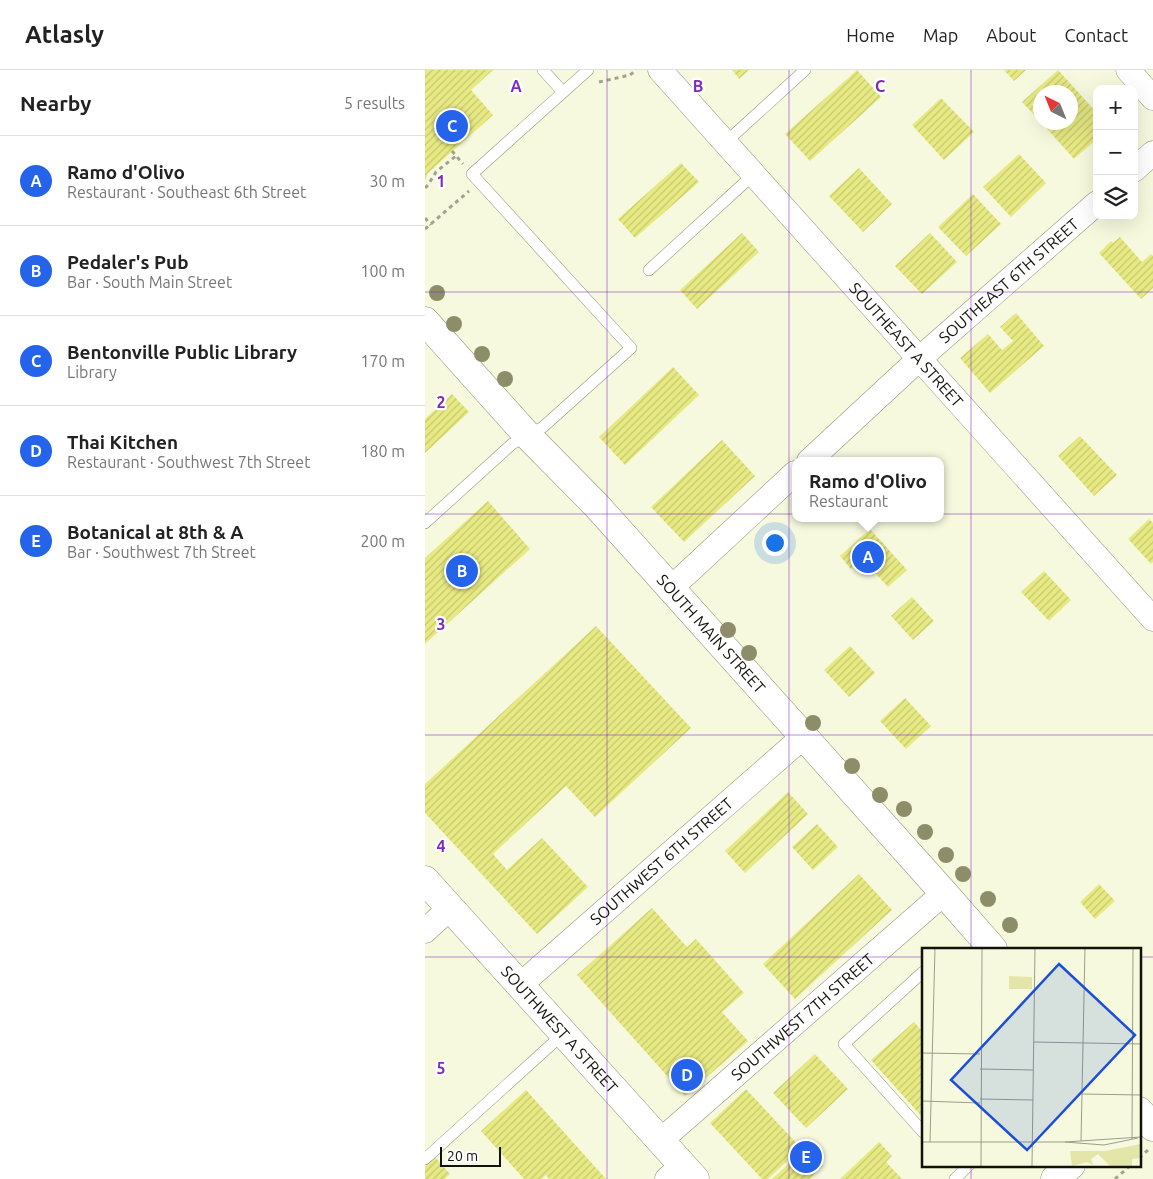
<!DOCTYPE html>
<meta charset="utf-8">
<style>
body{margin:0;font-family:Ubuntu,sans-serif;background:#f2f2f2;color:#222}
.controls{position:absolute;right:15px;top:15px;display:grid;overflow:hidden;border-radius:10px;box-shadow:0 5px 20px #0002}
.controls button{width:45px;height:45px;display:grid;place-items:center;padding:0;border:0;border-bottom:1px solid #e0e0e0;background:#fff;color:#222;font:25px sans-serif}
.compass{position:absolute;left:608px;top:15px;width:45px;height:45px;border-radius:50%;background:#fff;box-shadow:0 5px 20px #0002;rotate:317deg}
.scale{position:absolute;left:15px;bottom:12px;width:61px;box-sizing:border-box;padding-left:5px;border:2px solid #111209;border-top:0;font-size:14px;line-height:18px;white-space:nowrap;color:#111209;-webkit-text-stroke:4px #fff;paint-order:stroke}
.you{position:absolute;left:349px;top:472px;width:18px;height:18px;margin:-12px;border:4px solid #fff;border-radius:50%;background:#1a73e8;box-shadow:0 0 0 8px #1a73e833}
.badge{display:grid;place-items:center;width:32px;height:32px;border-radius:50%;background:#2563eb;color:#fff;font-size:16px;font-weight:700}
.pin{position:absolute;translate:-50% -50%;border:2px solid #fff;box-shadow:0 1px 5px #0006}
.popup{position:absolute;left:367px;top:387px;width:152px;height:65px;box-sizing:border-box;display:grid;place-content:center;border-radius:10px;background:#fff;filter:drop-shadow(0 1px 4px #0005);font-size:16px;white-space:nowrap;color:#767676}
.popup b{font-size:19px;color:#222}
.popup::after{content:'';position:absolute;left:50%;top:100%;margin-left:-10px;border:10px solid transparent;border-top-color:#fff}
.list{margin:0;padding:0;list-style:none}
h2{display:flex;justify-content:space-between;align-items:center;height:65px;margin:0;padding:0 20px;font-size:21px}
h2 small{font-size:16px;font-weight:400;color:#767676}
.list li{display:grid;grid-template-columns:32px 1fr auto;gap:15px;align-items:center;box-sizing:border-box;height:90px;padding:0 20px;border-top:1px solid #e0e0e0}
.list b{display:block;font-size:19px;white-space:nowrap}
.list p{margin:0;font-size:16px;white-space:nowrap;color:#767676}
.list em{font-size:16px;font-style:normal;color:#767676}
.icon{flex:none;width:28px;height:28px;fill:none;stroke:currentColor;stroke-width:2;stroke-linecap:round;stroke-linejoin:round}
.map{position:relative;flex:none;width:728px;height:1109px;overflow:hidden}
header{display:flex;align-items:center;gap:30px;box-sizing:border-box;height:70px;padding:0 25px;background:#fff;border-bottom:1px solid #e0e0e0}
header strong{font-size:24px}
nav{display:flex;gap:28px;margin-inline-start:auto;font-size:18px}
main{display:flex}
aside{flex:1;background:#fff}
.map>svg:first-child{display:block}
.building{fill:url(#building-hatch)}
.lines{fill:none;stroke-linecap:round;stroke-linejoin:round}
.lane-casing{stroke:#92937b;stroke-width:12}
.street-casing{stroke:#92937b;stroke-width:25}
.secondary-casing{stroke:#92937b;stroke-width:29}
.path{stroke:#a1a38f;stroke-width:3;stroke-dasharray:4 4;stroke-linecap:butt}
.lane{stroke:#fff;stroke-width:11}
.street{stroke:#fff;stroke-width:24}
.secondary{stroke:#fff;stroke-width:28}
.tree{fill:#8d8e69}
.grid{fill:none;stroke:#7b2cbf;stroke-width:1;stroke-opacity:0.55}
.labels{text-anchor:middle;stroke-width:4.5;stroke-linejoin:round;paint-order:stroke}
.street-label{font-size:16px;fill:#111209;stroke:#fff}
.inset-road{fill:none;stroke:#9b9d89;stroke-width:1}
.view{fill:#1d4ed8;fill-opacity:0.15;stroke:#1d4ed8;stroke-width:2.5}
.inset-edge{fill:none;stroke:#111209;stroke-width:2.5}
.grid-label{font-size:16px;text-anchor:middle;font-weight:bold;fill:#7b2cbf;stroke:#fff;stroke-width:4.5;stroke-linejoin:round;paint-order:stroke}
</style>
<header>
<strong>Atlasly</strong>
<nav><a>Home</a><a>Map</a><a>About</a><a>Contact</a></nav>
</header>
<main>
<aside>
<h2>Nearby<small>5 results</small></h2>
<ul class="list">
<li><span class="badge">A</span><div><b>Ramo d'Olivo</b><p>Restaurant · Southeast 6th Street</p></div><em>30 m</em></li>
<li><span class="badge">B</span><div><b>Pedaler's Pub</b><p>Bar · South Main Street</p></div><em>100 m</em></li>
<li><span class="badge">C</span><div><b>Bentonville Public Library</b><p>Library</p></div><em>170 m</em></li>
<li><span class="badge">D</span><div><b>Thai Kitchen</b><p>Restaurant · Southwest 7th Street</p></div><em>180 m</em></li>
<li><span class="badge">E</span><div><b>Botanical at 8th &amp; A</b><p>Bar · Southwest 7th Street</p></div><em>200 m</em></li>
</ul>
</aside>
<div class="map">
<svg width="728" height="1109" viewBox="0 0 728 1109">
<defs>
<pattern id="building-hatch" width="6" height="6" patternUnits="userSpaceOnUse" patternTransform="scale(1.25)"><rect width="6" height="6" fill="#e7ea82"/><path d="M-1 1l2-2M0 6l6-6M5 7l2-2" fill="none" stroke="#c5c86f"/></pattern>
</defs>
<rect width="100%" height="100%" fill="#f7f9de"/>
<path class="building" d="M0 0H68L46 20 68 45 3 103 0 111Z
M307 0H324L314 9Z
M432 0 456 27 385 91 360 64Z
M579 0H601L589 11Z
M633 0 672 43V69L649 89 616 52H646V22H616V52L597 32Z
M516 28 549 62 519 90 487 55Z
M594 84 621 113 586 147 558 117Z
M256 93 274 112 210 168 193 149Z
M434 98 467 134 438 162 404 126Z
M548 124 576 154 541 186 513 157Z
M317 163 334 182 272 239 255 220Z
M505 163 532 192 497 224 470 196Z
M695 167 717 192 726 184 728 186V218L716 229 674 183 686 171 688 173Z
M591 243 619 276 565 323 535 288 563 264 577 280 588 271 575 257Z
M248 297 274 325 200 395 174 367Z
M27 324 44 342 0 383V349Z
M655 366 692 405 669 426 633 386Z
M297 370 330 406 259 472 226 437Z
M63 431 105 479 0 574V488Z
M724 449 728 453V492L726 494 703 469Z
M445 459 482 500 463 517 437 489 426 499 415 486Z
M619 501 646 530 624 551 596 522Z
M487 527 509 551 488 570 466 546Z
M171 556 266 658 170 747 141 716 68 784 82 800 117 768 163 817 112 864 0 743V714Z
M425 576 450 603 424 627 399 600Z
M480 628 506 656 481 679 455 651Z
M363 722 383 744 320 803 300 781Z
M392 754 413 777 388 800 367 777Z
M434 804 467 840 370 929 338 894Z
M674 814 690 831 670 849 655 832Z
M227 838 262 877 271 869 319 923 297 942 323 971 260 1026 152 905Z
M489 952 498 962V1048L446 990Z
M390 984 423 1019 381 1058 348 1023Z
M321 1019 376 1078 343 1109H337L285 1053Z
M101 1020 181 1109H124L121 1105 117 1109H99L56 1061Z
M454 1072 467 1086 461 1092 477 1109H415Z
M381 1078 398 1096 384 1109H347Z
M10 1087 25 1104 20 1109H0V1096Z"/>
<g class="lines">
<defs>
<path id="lane" d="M118 0 138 22
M300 73 380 0
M224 200 328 105
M0 453 87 374 118 357 206 278 47 104 163 0
M498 902 419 974 498 1062
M0 1089 138 964
M530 1109 544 1095"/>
<g id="street">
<path id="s1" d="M235 0 728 549"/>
<path d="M703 0 728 28"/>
<path d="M709 100 728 83"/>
<path id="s2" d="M384 391 494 289 672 133"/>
<path d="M245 519 370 403"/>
<path d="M0 861 25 838"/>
<path id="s3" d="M95 915 378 667"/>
<path id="s4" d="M235 1071 519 823"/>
<path d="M242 1109 257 1096"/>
</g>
<g id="secondary">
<path id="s5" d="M0 251 103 366 172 436 519 823 568 879"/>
<path id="s6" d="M0 810 270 1109"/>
<path d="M714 1041 728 1057"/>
<path d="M630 1109 646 1095"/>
</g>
</defs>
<use href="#lane" class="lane-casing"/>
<use href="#street" class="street-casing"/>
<use href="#secondary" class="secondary-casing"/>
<path class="path" d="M174 12 205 5 211 0
M27 81 38 94
M0 118 3 115 11 102 31 86
M0 148 6 155
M0 159 44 121
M714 1088 723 1080
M690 1109 706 1095"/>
<use href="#lane" class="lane"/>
<use href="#street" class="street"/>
<use href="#secondary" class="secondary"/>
</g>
<g class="tree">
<circle cx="12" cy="223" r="8"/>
<circle cx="29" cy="254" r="8"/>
<circle cx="57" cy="284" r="8"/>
<circle cx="80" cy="309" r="8"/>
<circle cx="303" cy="560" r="8"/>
<circle cx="324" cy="583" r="8"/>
<circle cx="388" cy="653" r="8"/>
<circle cx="427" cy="696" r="8"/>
<circle cx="455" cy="725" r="8"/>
<circle cx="479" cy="739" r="8"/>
<circle cx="500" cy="762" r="8"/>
<circle cx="521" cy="785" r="8"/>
<circle cx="538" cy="804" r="8"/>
<circle cx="563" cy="829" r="8"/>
<circle cx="585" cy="855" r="8"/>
</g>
<path class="grid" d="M182 0V1109M364 0V1109M546 0V879M0 222H728M0 444H728M0 665H728M0 887H498M714 887H728M546 1095V1109"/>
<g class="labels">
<g class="street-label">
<text dy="6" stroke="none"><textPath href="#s2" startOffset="269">SOUTHEAST 6TH STREET</textPath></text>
<text dy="6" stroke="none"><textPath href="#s1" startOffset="369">SOUTHEAST A STREET</textPath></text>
<text dy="6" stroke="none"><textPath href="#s5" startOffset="424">SOUTH MAIN STREET</textPath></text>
<text dy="6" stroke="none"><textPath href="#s3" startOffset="188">SOUTHWEST 6TH STREET</textPath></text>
<text dy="6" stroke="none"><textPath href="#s4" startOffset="189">SOUTHWEST 7TH STREET</textPath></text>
<text dy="6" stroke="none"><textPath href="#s6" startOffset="201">SOUTHWEST A STREET</textPath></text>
</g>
</g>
<g transform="translate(497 878)">
<rect width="219" height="219" fill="#f7f9de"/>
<path d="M219 196V210L210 211V218H188L176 206 169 211 171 217 165 214 150 218 148 203H183Z" fill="#e3e6a9"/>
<path d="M87 28 110 29V41H87Z" fill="#e3e6a9"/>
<path class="inset-road" d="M112 94 219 96M0 105 58 106M58 121 112 122M160 146 219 147M58 151 111 152M0 153 58 155M210 191 211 0M159 193 163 0M0 194H143L219 189M8 194 13 0M143 194 182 197 216 190M59 218 60 0M110 218 113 0"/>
<path class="view" d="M137 16 213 87 105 202 29 132Z"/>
<rect width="219" height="219" class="inset-edge"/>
</g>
<g class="grid-label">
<text x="91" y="22">A</text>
<text x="273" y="22">B</text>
<text x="455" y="22">C</text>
<text x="16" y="117">1</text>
<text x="16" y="338">2</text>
<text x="16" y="560">3</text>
<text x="16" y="782">4</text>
<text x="16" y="1004">5</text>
</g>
</svg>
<div class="controls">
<button>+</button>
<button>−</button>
<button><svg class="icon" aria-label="layers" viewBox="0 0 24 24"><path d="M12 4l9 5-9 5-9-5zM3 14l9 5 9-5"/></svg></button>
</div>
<svg class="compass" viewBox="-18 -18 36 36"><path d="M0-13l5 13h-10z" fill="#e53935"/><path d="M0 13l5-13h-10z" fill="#767676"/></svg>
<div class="scale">20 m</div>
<div class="you"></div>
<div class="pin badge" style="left:443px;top:487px">A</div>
<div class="popup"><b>Ramo d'Olivo</b>Restaurant</div>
<div class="pin badge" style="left:37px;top:501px">B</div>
<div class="pin badge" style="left:27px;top:56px">C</div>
<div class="pin badge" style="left:262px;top:1005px">D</div>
<div class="pin badge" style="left:381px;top:1087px">E</div>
</div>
</main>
